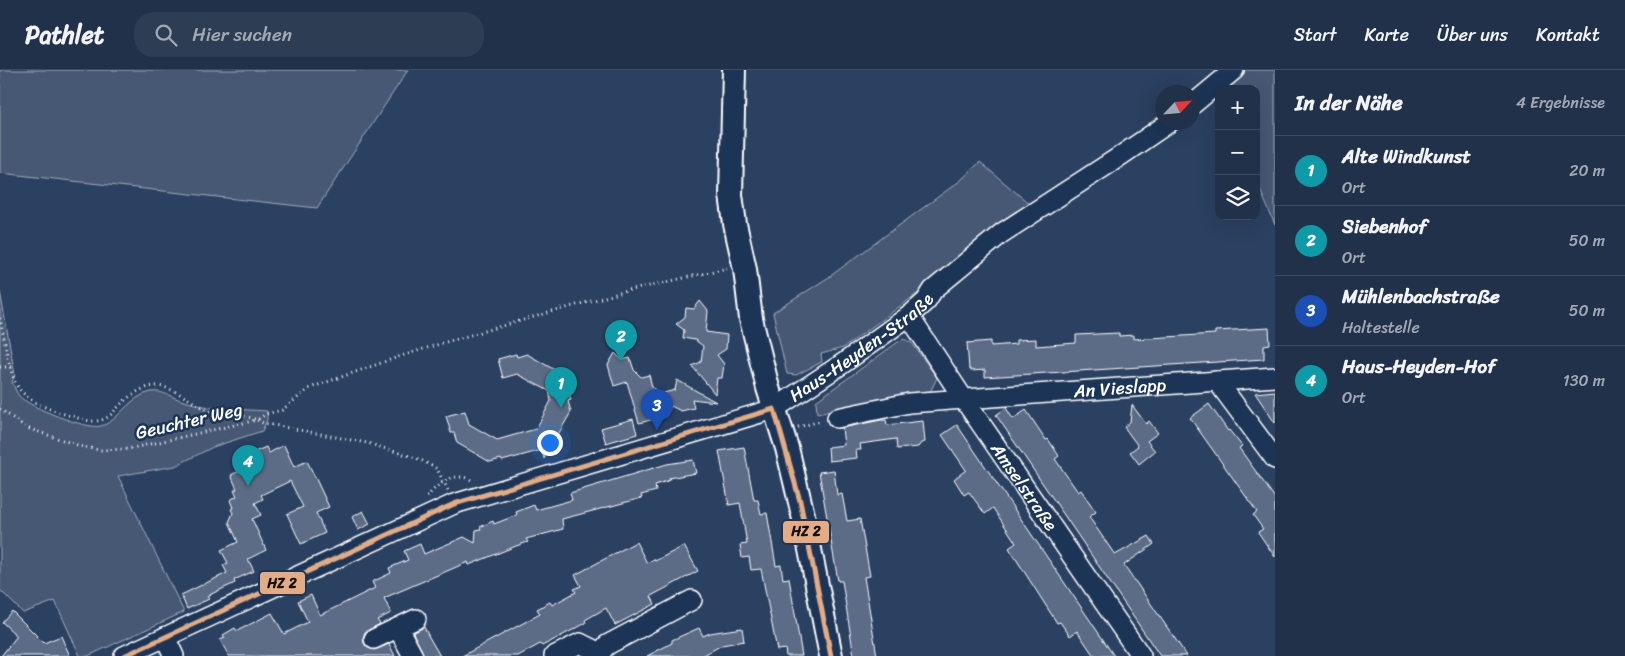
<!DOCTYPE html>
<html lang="de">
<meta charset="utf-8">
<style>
body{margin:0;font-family:Sriracha,sans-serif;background:#2d3d53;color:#f1f3f6}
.controls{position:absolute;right:15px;top:15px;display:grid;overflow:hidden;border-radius:10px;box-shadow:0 5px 20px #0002}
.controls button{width:45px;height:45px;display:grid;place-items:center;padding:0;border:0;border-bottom:1px solid #3d4c61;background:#203149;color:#f1f3f6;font:25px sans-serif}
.compass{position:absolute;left:1155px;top:15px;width:45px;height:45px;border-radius:50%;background:#203149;box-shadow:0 5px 20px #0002;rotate:64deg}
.you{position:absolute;left:549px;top:372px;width:18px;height:18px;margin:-12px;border:4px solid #fff;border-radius:50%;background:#1a73e8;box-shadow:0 0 0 8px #1a73e833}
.badge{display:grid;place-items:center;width:32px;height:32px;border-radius:50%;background:#e69b98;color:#fff;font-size:16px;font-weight:700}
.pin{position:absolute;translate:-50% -41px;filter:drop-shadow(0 1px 2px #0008)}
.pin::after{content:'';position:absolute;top:26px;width:18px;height:15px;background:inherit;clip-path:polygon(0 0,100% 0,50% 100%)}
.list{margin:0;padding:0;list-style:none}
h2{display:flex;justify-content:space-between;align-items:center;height:65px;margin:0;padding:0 20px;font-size:21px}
h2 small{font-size:16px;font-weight:400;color:#a2a9b4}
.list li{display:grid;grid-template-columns:32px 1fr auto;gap:15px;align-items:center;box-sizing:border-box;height:70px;padding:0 20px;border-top:1px solid #3d4c61}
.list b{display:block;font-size:19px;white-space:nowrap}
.list p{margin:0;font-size:16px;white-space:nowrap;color:#a2a9b4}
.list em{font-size:16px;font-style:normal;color:#a2a9b4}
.icon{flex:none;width:28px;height:28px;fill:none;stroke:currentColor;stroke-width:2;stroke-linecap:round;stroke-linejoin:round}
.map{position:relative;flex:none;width:1275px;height:586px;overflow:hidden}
header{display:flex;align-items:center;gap:30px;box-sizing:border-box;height:70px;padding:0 25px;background:#203149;border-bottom:1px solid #3d4c61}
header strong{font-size:24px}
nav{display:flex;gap:28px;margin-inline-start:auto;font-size:18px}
.search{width:350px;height:45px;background:#2d3d53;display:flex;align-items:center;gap:12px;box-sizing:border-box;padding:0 18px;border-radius:20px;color:#a2a9b4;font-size:19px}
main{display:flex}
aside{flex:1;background:#203149}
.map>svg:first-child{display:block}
.green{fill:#465975;stroke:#a2acba}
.building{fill:#5b6c86;stroke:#fff}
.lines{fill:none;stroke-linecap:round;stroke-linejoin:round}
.minor-casing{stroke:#fff;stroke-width:22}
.tertiary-casing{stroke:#fff;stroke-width:26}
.path{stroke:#fff;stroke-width:3;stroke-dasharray:1 4;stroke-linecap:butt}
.minor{stroke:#1d3557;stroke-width:19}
.tertiary{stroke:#1d3557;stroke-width:22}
.bus-1-casing{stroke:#1d3557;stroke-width:9}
.bus-1{stroke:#e5ac83;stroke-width:5}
.labels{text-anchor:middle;stroke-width:5;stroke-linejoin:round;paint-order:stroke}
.street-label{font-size:18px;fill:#fff;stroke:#1d3557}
.line-badge{stroke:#1d3557;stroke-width:2}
.pale-badge-label{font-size:14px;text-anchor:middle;font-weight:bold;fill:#111}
</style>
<header>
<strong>Pathlet</strong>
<div class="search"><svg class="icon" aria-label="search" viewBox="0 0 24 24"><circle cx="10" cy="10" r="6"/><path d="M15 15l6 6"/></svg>Hier suchen</div>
<nav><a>Start</a><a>Karte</a><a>Über uns</a><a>Kontakt</a></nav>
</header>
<main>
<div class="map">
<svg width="1275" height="586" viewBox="0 0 1275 586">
<rect width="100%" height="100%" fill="#2a4161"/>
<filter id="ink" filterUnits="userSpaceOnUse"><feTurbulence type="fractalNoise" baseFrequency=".02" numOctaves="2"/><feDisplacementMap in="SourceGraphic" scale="10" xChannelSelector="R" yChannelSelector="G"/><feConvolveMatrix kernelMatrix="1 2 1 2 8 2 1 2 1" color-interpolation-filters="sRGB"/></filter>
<g filter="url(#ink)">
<path class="green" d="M0 0H408L317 138 0 103Z
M1240 0H1275V155L1256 110V19H1221Z
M980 92 1033 137 929 215 843 278 821 284 822 292 796 305 787 304 773 243 829 207 961 110Z
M0 221 15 305 12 312C14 316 16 322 19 326 29 337 87 360 101 356 118 352 129 326 151 322 162 320 173 328 184 331 211 340 239 339 267 341V350L262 361 213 377 175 396 118 406 184 542 88 586H80L55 531 23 543 0 520Z
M904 269 912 273 937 308 928 326 891 328 817 344 816 331 898 272Z"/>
<path class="building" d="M700 231 708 241 706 262 727 265 726 279 717 285 724 294 722 308H717L715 324 692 296 701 292 703 276 695 270 683 268 684 260 676 254 685 247 686 238 694 239Z
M1269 258 1270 274 1264 275V289L985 307V300L971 301 970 299H969L967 273 991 271V276L1016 274V270L1036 269V276L1076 273V265L1119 263V266L1134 265V269L1215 264V261Z
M615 283 622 290 630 288 634 300 641 307 649 305 652 317 660 324 675 320 677 310 716 332 692 329 694 338 681 341 671 336 666 346 639 353 627 312 614 316 608 295Z
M516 284 517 287 527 284 560 303 563 313 566 312 571 330 568 331 571 342 544 389 542 380 502 391 501 389 490 392 457 373 454 363H451L446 346 465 341 469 354 497 370 536 359 551 331 549 321 517 304 503 308 498 289Z
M1275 321V353L1255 323Z
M1209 334 1228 361 1229 360 1242 376 1239 378 1275 428V487L1258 462 1263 459 1253 445 1257 442 1190 348Z
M1132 335 1146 354 1149 351 1158 363 1147 371 1155 381 1139 394 1130 382 1138 376 1124 357 1130 352Z
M1006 338 1013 349 1026 340 1046 370 1048 369 1059 386 1055 389 1078 422 1081 420 1096 442 1089 447 1115 485 1149 466 1154 474 1124 495 1187 586H1160L996 345Z
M633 349 637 364 606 373 601 358Z
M881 350H886L887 355 923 351 925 372 921 373 918 377 897 379 896 369 860 374 861 380H856L857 388 829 391 828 377 844 375 842 358Z
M957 355 1100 565 1114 586H1094L1077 561 1070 566 1060 552 1057 553 1009 478 1016 473 993 438 985 444 969 422 964 425 954 409 966 400 942 365Z
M284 375 294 397 307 391 315 407 329 437 316 443 325 463 301 474 287 444 303 437 290 411 261 425 263 429 255 433 261 445 252 449 266 480 248 489 254 501 234 510 235 513 207 526 209 529 187 539 181 525 227 503 223 495 228 493 221 480 238 472 229 452 233 443 231 439 233 438 230 430 237 426 234 420 237 419 231 405 254 394 250 384 266 377 269 383Z
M744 377 754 430H758L761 444 767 443 776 496 781 495 783 509 789 508 802 586H786L785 579 777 580 761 499 751 500 749 487 742 488 740 475 747 474 740 433 729 435 719 381Z
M693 390 696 403 669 408 670 410 655 415 656 421 641 425 642 428 562 449 563 459 526 469 528 472 516 476 469 495 468 492 384 528 391 543 377 550 380 554 365 562 363 568 364 573 368 578 374 580 389 574 395 586H229L220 570 225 568 223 565 235 558 237 561 272 543 284 564 308 552 298 531 311 525 320 545 375 518 372 512 391 503 389 498 408 490 404 481 420 474 424 484 464 467 475 473 476 460 481 459 480 457 493 451 494 454 517 445 516 442 534 435 536 440 572 430 570 423 667 394Z
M834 400 837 425 842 424 847 451 860 449 870 506 864 507 877 586H854L842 511H838L819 402Z
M363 441 370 454 358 460 352 447Z
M636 472 647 493 654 489 655 491 684 476 698 501 651 526 655 534 615 555 606 538 585 550 586 553 542 576 540 574 518 586H462L540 544 537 539 550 532 552 535 576 522 574 519 581 516 575 505Z
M12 541 44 573 61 566 70 586H1L17 566 2 552Z
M424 557 429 567 440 586H424L413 563Z
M699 558 703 566 710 563 742 558 744 571 722 575 702 586H647L672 573V570Z"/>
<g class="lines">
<defs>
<g id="minor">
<path d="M1192 35 1234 0"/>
<path id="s1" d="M909 246 965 331 1141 586"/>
<path d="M1217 311 1275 389"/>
<path id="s2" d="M837 348 909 333 1275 307"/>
<path d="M398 558 413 586"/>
<path d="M165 567 174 586"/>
<path d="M374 569 416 549"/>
<path d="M599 584 607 575 692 530"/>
<path id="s3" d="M124 586 454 434 774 339 842 294 909 246 926 231 933 220 1002 163 1113 91 1170 52"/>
<path d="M554 586 580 573 592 579 600 586"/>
</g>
<path id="tertiary" d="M734 0 731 125 735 154 745 199 751 249 768 318 787 378 804 449 831 586"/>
</defs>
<use href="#minor" class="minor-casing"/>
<use href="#tertiary" class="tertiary-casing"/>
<path class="path" d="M0 248C4 266 9 307 20 320 32 334 54 341 71 346 82 349 93 354 104 349 111 346 115 340 121 334 129 326 142 317 154 316 173 315 194 335 212 342 228 347 241 343 257 350L266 344 282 340 310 318 398 287 446 272 619 223 727 198
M0 297H11
M0 339 27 358 83 377 100 380 128 379 257 350 263 353 367 373 416 388 429 394 437 399 448 420
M798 357 821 351
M427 427C435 417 447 406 461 407 465 407 470 409 473 411"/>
<use href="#minor" class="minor"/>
<use href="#tertiary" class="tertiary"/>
<defs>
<path id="bus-1" d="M774 339 800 431 831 586
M124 586 454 434 774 339"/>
</defs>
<use href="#bus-1" class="bus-1-casing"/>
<use href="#bus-1" class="bus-1"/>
</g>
</g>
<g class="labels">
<g class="street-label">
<text dy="6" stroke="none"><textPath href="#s3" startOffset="804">Haus-Heyden-Straße</textPath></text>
<text dy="6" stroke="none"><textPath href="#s2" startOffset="285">An Vieslapp</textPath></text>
<text transform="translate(189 351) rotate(-13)" y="6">Geuchter Weg</text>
<text dy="6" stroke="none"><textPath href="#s1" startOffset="206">Amselstraße</textPath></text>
</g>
</g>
<g class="line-badge">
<rect x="782" y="450" width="48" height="24" rx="5" fill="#e5ac83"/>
<rect x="259" y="501" width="47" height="24" rx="5" fill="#e5ac83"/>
</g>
<g class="pale-badge-label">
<text x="806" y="466">HZ 2</text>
<text x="282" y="518">HZ 2</text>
</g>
</svg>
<div class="controls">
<button>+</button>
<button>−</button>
<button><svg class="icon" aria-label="layers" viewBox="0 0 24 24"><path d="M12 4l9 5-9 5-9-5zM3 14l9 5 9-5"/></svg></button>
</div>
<svg class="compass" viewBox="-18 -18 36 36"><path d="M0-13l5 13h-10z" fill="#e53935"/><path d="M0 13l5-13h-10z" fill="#a2a9b4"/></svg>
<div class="you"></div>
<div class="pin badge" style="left:561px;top:338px;background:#0f9aa8">1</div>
<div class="pin badge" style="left:621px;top:291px;background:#0f9aa8">2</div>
<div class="pin badge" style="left:657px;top:360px;background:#1a4fb4">3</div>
<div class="pin badge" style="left:248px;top:416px;background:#0f9aa8">4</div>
</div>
<aside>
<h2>In der Nähe<small>4 Ergebnisse</small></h2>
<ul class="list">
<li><span class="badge" style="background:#0f9aa8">1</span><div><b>Alte Windkunst</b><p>Ort</p></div><em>20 m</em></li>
<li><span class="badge" style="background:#0f9aa8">2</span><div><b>Siebenhof</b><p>Ort</p></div><em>50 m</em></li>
<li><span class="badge" style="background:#1a4fb4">3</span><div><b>Mühlenbachstraße</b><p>Haltestelle</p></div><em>50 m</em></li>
<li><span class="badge" style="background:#0f9aa8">4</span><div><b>Haus-Heyden-Hof</b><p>Ort</p></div><em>130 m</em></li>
</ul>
</aside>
</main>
